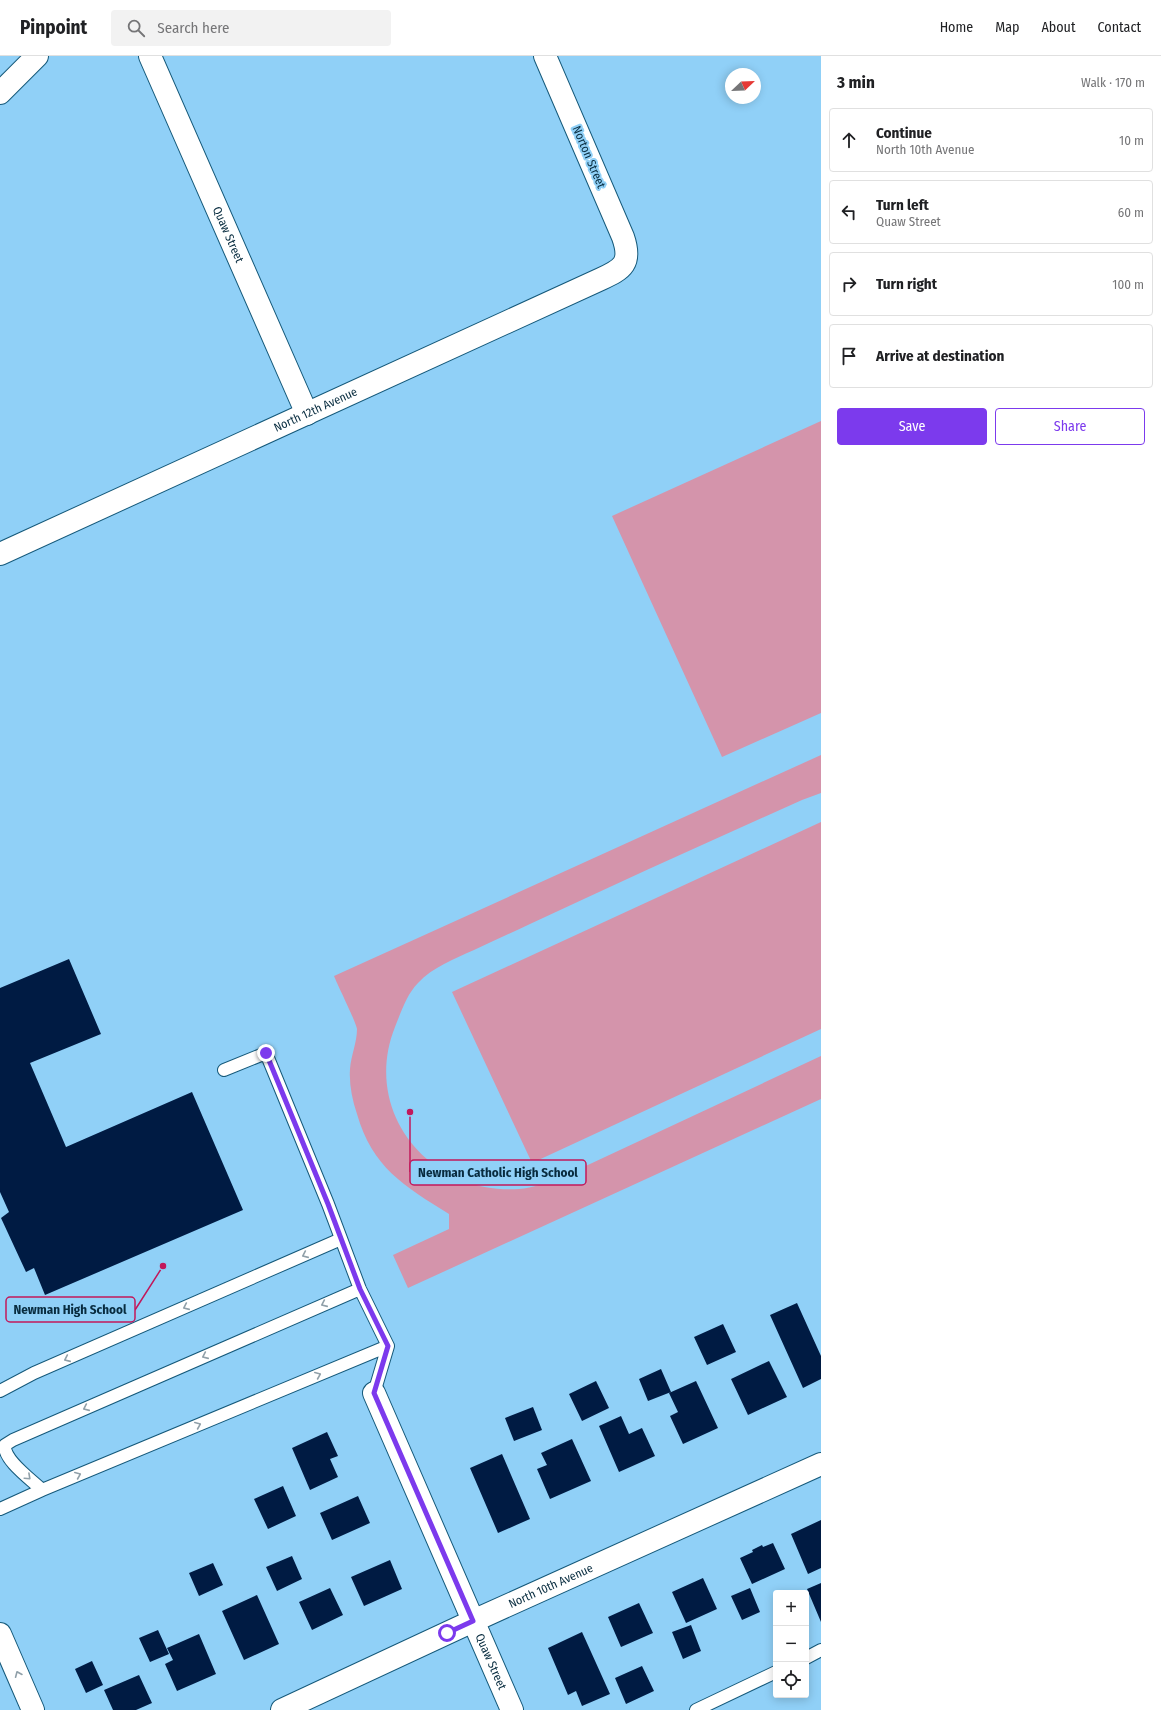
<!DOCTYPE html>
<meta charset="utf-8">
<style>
body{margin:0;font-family:"Fira Sans Condensed",sans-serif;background:#f2f2f2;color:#202124}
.controls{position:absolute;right:12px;bottom:12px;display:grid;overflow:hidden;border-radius:4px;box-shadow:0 2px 10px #0003}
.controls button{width:36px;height:36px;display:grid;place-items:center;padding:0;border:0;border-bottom:1px solid #e0e0e0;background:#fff;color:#202124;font:20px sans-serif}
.compass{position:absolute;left:725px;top:12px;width:36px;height:36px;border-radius:50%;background:#fff;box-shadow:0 2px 10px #0003;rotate:67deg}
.stop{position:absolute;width:12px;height:12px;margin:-9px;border:3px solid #7c3aed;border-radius:50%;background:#fff}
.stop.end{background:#7c3aed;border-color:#fff;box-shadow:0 1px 4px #0008}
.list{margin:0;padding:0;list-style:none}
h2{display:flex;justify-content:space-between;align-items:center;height:52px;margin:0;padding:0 16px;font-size:17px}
h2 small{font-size:13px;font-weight:400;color:#757577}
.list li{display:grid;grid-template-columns:26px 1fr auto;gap:12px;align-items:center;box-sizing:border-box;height:64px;margin:0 8px 8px;padding:0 8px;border:1px solid #e0e0e0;border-radius:4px}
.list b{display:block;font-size:15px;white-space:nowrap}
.list p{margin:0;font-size:13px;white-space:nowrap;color:#757577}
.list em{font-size:13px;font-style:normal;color:#757577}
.actions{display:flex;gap:8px;padding:12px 16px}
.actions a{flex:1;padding:9px 0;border:1px solid #7c3aed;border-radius:4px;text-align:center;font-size:14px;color:#7c3aed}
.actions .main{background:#7c3aed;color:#fff}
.icon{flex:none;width:22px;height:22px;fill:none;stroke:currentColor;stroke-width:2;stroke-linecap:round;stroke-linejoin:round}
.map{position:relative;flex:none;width:821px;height:1654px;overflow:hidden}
header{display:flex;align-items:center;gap:24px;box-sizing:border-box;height:56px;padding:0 20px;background:#fff;border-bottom:1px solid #e0e0e0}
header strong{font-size:19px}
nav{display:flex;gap:22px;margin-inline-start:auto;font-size:14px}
.search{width:280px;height:36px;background:#f2f2f2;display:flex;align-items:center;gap:10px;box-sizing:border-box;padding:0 14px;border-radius:4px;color:#757577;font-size:15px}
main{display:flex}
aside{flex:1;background:#fff}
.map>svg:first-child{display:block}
.green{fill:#d494ab}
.building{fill:#001b43}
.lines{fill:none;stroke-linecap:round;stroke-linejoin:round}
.lane-casing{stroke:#15597a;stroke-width:14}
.street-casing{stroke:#15597a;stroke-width:24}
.secondary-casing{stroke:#15597a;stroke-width:24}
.lane{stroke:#fff;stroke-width:12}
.street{stroke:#fff;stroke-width:22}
.secondary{stroke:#fff;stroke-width:22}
.oneway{stroke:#90a0a9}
.route{stroke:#7c3aed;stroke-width:5}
.labels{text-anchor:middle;stroke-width:4;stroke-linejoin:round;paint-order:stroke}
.street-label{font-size:12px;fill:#082c3f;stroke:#90d0f7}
.leader{fill:none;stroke:#c2185b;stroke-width:1.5}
.callout-dot{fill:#c2185b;stroke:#90d0f7;stroke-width:1.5}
.callout{fill:#90d0f7;stroke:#c2185b;stroke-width:1.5}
.callout-label{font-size:13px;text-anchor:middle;font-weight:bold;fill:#082c3f}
</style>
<header>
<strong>Pinpoint</strong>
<div class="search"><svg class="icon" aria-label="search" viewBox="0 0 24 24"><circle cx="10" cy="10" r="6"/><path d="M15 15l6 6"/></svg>Search here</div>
<nav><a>Home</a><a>Map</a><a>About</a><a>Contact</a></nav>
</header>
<main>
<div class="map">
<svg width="821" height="1654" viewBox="0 0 821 1654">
<rect width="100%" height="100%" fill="#90d0f7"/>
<path class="green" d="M821 365V657L722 701 612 460Z
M821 699V737L802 744C711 785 620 826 530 868 511 877 493 885 474 894 454 903 433 911 418 927 407 938 401 956 395 971 361 1056 430 1139 519 1133 533 1132 547 1126 560 1122L821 1000V1043L408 1232 393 1199 449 1173V1158C404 1130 372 1111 357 1058 352 1043 349 1028 350 1013 351 1000 357 986 357 973 356 966 338 930 334 920Z
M821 766V973L532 1107 452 936Z"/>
<path class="building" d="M69 903 101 978 30 1007 66 1091 192 1036 243 1154 45 1239 34 1212 26 1216 1 1162 9 1156 0 1136V932Z
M797 1247 821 1300V1323L803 1332 770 1259Z
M723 1268 736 1296 707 1309 694 1281Z
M769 1305 787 1341 748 1359 731 1323Z
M661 1313 671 1336 648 1345 639 1323Z
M596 1325 609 1352 582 1365 569 1338Z
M696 1325 718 1372 683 1388 670 1360 678 1356 669 1337Z
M533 1351 542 1374 514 1385 505 1362Z
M621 1360 629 1378 642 1372 655 1400 619 1416 599 1370Z
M327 1376 338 1400 330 1403 338 1421 310 1434 292 1392Z
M572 1383 591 1425 550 1443 537 1413 547 1409 541 1397Z
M502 1398 530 1463 498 1477 470 1412Z
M283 1430 296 1460 268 1473 254 1443Z
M358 1440 370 1467 332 1484 320 1457Z
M821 1464V1512L808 1518 791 1478Z
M773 1487 785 1513 752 1528 740 1502 753 1496 752 1494 762 1489 763 1491Z
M292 1500 302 1523 277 1535 266 1511Z
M390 1504 402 1533 364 1550 351 1521Z
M213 1507 223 1529 199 1540 189 1517Z
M703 1522 717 1553 686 1567 672 1536Z
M821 1527V1566L807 1533Z
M330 1532 343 1559 312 1574 299 1546Z
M750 1532 760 1556 742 1564 731 1540Z
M257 1539 279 1588 244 1604 222 1555Z
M639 1547 653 1577 621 1591 608 1561Z
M691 1569 701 1595 683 1603 672 1576Z
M158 1574 169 1598 150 1606 139 1582Z
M582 1576 610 1638 582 1650 576 1635 568 1639 548 1592Z
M199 1578 216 1618 177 1635 165 1608 173 1604 167 1592Z
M92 1605 103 1629 86 1637 75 1613Z
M642 1610 654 1635 626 1648 615 1622Z
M139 1619 152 1647 136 1654H113L104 1634Z"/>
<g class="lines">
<defs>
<path id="lane" d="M224 1014 266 997 328 1148 360 1233 388 1290 374 1337
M0 1335 34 1317 341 1183
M42 1434C32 1424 3 1404 5 1389L13 1384 360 1233
M0 1453 42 1434 388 1290
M806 1602 821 1594
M696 1654 776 1616"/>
<g id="street">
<path id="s1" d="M150 0 307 358"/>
<path id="s2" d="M0 498 601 223C623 213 632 207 623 181L545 0"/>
<path id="s3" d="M374 1337 512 1654"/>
<path id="s4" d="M282 1654 473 1565 821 1408"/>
</g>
<path id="secondary" d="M0 37 37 0
M0 1578 33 1654"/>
</defs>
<use href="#lane" class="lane-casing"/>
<use href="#street" class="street-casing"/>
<use href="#secondary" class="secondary-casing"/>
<use href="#lane" class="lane"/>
<use href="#street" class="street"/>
<use href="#secondary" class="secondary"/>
</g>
<defs><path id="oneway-chevron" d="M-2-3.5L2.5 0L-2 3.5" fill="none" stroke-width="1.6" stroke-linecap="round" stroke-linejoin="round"/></defs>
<g class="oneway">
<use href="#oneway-chevron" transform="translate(305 1199) rotate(156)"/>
<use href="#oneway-chevron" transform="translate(324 1248) rotate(156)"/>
<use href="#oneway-chevron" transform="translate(186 1251) rotate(156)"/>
<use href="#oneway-chevron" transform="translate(205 1300) rotate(156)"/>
<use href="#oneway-chevron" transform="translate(67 1303) rotate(156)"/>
<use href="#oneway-chevron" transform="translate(318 1319) rotate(-23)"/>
<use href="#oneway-chevron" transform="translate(86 1352) rotate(156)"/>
<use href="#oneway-chevron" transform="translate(198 1369) rotate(-23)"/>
<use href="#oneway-chevron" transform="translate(78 1419) rotate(-23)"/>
<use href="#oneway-chevron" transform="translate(28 1421) rotate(43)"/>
<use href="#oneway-chevron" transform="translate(18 1618) rotate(-113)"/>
</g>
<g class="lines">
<path class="route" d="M266 997 328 1148 360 1233 388 1290 374 1337 473 1565 447 1577"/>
</g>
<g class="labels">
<g class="street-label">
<text transform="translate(589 101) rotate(67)" y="4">Norton Street</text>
<text dy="4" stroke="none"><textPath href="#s1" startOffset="195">Quaw Street</textPath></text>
<text dy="4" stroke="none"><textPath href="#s2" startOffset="347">North 12th Avenue</textPath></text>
<text dy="4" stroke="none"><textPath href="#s4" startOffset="296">North 10th Avenue</textPath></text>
<text dy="4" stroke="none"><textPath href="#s3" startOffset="293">Quaw Street</textPath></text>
</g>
</g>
<path class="leader" d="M410 1056L410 1116M163 1210L135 1254"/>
<g class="callout-dot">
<circle cx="410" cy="1056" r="4"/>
<circle cx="163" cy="1210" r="4"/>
</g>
<g class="callout">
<rect x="410" y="1104" width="176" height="25" rx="4"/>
<rect x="6" y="1241" width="129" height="25" rx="4"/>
</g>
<g class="callout-label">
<text x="498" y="1121">Newman Catholic High School</text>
<text x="70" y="1258">Newman High School</text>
</g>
</svg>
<div class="controls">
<button>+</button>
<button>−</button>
<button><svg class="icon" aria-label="locate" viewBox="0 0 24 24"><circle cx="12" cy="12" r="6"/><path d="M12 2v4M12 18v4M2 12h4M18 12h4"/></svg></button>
</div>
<svg class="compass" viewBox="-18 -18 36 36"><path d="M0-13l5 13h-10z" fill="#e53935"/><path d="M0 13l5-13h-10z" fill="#757577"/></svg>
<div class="stop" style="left:447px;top:1577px"></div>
<div class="stop end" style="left:266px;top:997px"></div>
</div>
<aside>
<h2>3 min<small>Walk · 170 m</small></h2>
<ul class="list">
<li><svg class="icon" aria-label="ahead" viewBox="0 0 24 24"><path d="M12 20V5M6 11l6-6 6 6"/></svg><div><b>Continue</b><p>North 10th Avenue</p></div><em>10 m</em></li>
<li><svg class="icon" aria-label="left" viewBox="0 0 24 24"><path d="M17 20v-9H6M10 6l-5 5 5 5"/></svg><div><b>Turn left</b><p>Quaw Street</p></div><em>60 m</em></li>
<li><svg class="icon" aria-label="right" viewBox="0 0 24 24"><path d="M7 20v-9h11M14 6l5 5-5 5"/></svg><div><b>Turn right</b></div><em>100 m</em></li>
<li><svg class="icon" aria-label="arrive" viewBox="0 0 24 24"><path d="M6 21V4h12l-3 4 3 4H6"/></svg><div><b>Arrive at destination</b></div></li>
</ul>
<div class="actions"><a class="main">Save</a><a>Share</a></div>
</aside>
</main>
